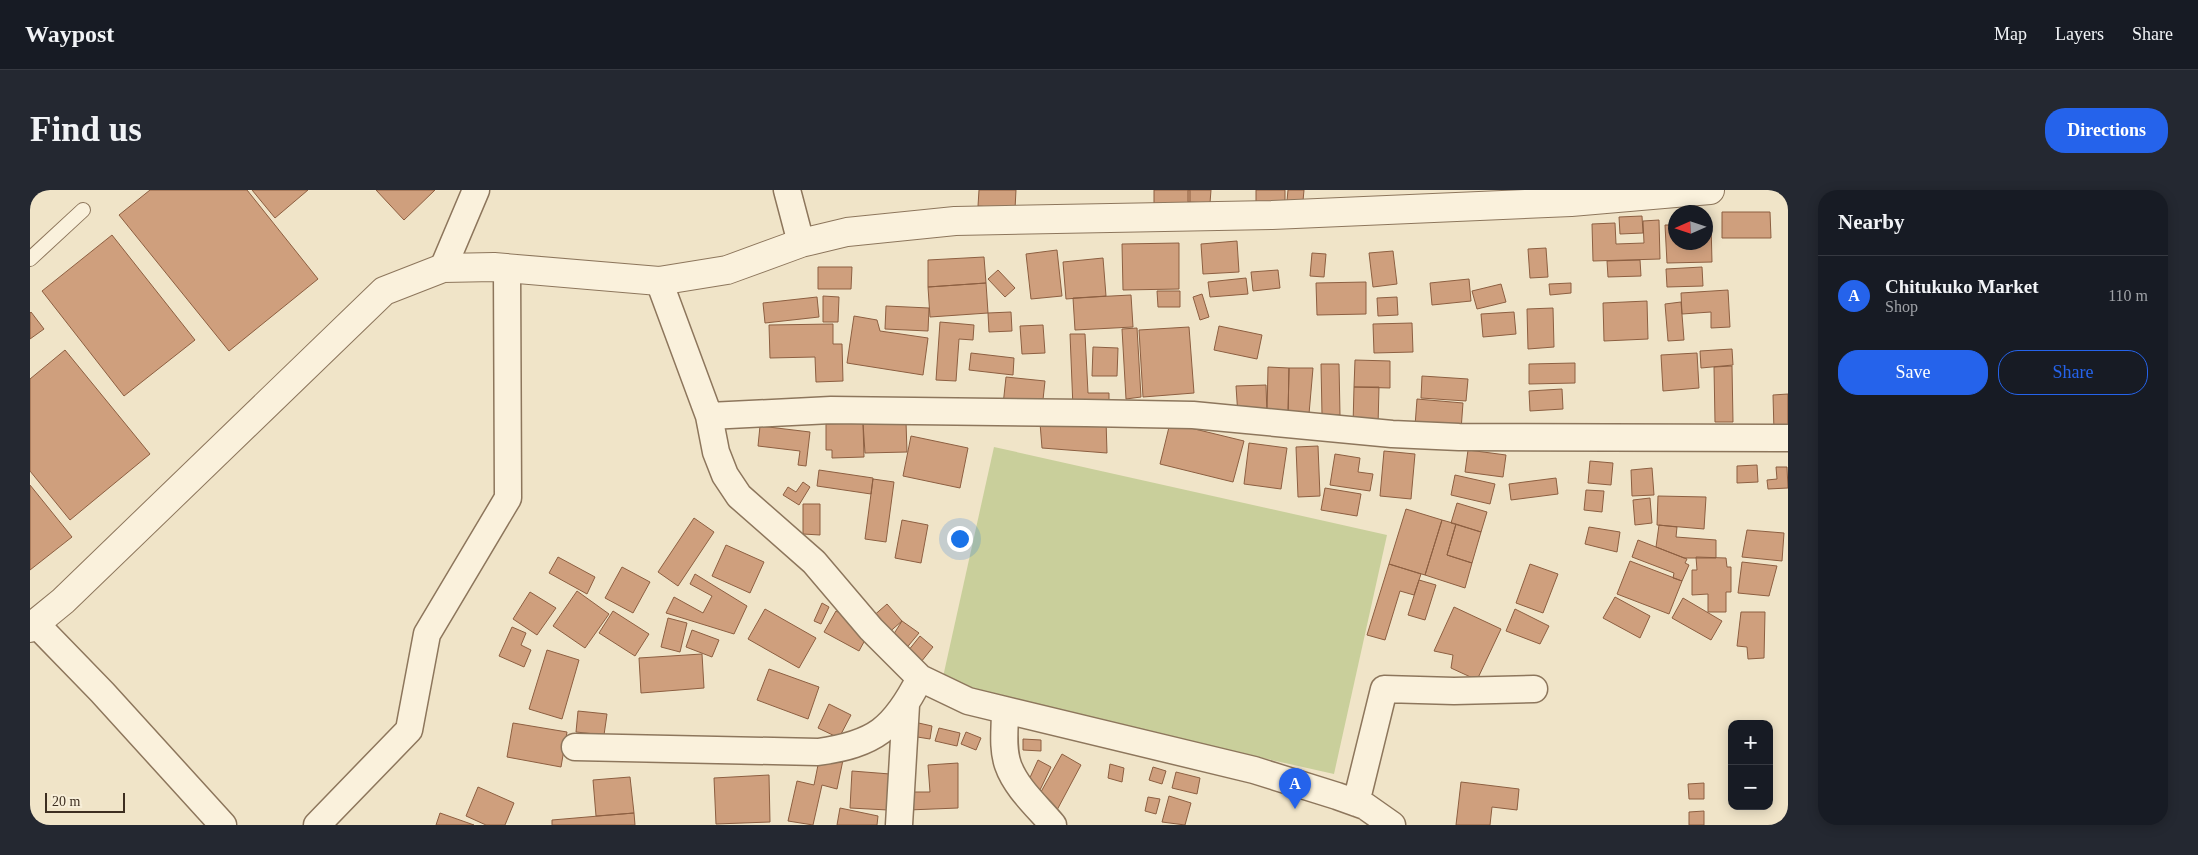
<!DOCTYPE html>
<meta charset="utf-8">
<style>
body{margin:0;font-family:"Times New Roman",serif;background:#242831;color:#f1f3f6}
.controls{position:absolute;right:15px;bottom:15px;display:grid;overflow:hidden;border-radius:10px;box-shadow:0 2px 12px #0003}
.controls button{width:45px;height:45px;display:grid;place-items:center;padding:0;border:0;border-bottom:1px solid #363941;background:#171b24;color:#f1f3f6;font:25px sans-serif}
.compass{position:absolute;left:1638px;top:15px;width:45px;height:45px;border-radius:50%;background:#171b24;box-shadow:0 2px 12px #0003;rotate:267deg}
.scale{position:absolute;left:15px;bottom:12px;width:80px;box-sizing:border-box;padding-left:5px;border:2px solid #3d2e20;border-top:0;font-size:14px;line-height:18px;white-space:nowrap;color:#3d2e20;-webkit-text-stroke:4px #f7eed8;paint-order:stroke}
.you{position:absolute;left:929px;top:348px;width:18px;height:18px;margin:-12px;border:4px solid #fff;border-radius:50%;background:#1a73e8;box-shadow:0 0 0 8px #1a73e833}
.badge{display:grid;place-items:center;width:32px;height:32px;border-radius:50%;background:#2563eb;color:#fff;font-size:16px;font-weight:700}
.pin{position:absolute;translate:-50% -41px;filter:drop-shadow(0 1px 2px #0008)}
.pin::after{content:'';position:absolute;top:26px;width:18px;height:15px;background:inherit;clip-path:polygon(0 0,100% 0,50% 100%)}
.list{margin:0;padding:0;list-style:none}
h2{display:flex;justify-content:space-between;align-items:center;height:65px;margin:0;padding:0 20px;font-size:21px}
h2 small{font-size:16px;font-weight:400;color:#9ea1a6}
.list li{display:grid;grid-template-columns:32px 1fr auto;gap:15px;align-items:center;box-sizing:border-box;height:80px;padding:0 20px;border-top:1px solid #363941}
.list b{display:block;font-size:19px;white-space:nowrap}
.list p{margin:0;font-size:16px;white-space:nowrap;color:#9ea1a6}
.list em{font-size:16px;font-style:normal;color:#9ea1a6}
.actions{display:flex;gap:10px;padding:15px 20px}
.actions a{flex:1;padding:11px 0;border:1px solid #2563eb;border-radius:20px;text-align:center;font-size:18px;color:#2563eb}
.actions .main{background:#2563eb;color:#fff}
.map{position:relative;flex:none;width:1758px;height:635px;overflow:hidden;border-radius:20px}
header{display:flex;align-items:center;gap:30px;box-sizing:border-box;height:70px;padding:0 25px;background:#171b24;border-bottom:1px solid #363941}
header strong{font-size:24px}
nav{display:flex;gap:28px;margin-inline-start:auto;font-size:18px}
.intro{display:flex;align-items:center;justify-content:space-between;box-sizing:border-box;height:120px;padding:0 30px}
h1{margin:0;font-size:35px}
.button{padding:12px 22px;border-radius:20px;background:#2563eb;color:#fff;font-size:18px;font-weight:700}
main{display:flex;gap:30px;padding:0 30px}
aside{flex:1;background:#171b24;border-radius:20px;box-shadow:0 2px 12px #0003}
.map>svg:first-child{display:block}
.green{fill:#c9cf9b}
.building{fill:#cf9f7d;stroke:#8d5f41}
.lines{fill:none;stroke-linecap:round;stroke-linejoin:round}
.service-casing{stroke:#8d765c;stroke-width:16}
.minor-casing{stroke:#8d765c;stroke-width:29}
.tertiary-casing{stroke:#8d765c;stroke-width:30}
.service{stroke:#faf1dc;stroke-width:14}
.minor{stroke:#faf1dc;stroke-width:26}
.tertiary{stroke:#faf1dc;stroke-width:28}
</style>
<header>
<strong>Waypost</strong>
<nav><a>Map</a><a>Layers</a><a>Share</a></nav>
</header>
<div class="intro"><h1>Find us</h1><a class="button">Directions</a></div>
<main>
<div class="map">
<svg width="1758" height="635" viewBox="0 0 1758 635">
<rect width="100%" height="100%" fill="#f0e4c8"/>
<path class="green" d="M964 257 1357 345 1304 584 911 496Z"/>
<path class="building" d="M120 0H217L288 89 199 161 89 25Z
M222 0H278L245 28Z
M346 0H405L374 30Z
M949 0H986L985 19 948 16Z
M1124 0H1160V14H1124Z
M1158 0H1181L1180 13 1158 12Z
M1226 0H1255V16L1226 17Z
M1258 0H1274L1273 11H1257Z
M1692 22H1740L1741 48H1692Z
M1612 26 1613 43 1590 44 1589 27Z
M1629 30 1630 69 1563 71 1562 34 1585 33 1586 54 1614 53 1613 31Z
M1681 33 1682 72 1637 73 1635 35H1646V52H1676V34Z
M82 45 165 150 94 206 12 101Z
M1207 51 1209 82 1173 84 1171 54Z
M1149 53V99L1093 100 1092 54Z
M1516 58 1518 87 1500 88 1498 59Z
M1027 60 1032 106 1001 109 996 64Z
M1363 61 1367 94 1343 97 1339 63Z
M1282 63 1296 64 1294 87 1280 86Z
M954 67 956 93 898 97V70Z
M1073 68 1076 106 1036 109 1033 72Z
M1610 70 1611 86 1578 87 1577 71Z
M788 77H822L821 99H788Z
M1672 77 1673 96 1637 97 1636 79Z
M968 80 985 98 975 107 958 89Z
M1248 80 1250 98 1223 101 1221 82Z
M1216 88 1218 104 1180 107 1178 92Z
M1439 89 1441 111 1402 115 1400 93Z
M1336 92V124L1287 125 1286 93Z
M956 93 958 123 900 127 898 97Z
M1541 93V103L1520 105 1519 94Z
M1471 94 1476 112 1447 119 1442 101Z
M1698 100 1700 137 1681 138V122L1652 124 1651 103Z
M1127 101H1150V117H1128Z
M1172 104 1179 127 1170 130 1163 107Z
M1101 105 1103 137 1045 140 1043 108Z
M793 106 809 107 808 132H793Z
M787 107 789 127 735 133 733 113Z
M1367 107 1368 125 1348 126 1347 108Z
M1617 111 1618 149 1574 151 1573 113Z
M1651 112 1654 150 1638 151 1635 114Z
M856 116 899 118 898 141 855 139Z
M1523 118 1524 157 1498 159 1497 119Z
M1 122 14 139 0 149V123Z
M981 122 982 141 959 142 958 123Z
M1484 122 1486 144 1453 147 1451 124Z
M824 126 847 130 850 141 898 148 893 185 817 173Z
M910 132 944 135 943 150 929 149 926 191 906 190Z
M1382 133 1383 162 1344 163 1343 134Z
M803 134V154H812L813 191 786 192 785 167 740 168 739 135Z
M1013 135 1015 163 992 164 990 136Z
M1189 136 1232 145 1227 169 1184 160Z
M1159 137 1164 203 1113 207 1109 140Z
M1107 138 1111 207 1096 209 1092 139Z
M1040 144H1055L1058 203H1079V214L1043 218Z
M1063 157 1088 158 1087 186H1062Z
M1702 159 1703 175 1671 178 1670 161Z
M35 160 120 264 40 330 0 281V189Z
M941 163 984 168 983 185 939 180Z
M1667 163 1669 198 1633 201 1631 165Z
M1325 170 1360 171V198L1324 197Z
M1545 173V193L1499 194V174Z
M1291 174H1309L1310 225H1292Z
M1702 176 1703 232H1685L1684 177Z
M1238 177 1259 178 1258 226 1237 225Z
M1259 178H1283L1279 224 1258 226Z
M1392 186 1438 189 1436 211 1391 208Z
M976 187 1015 191 1012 219 973 215Z
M1236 195 1237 225 1208 226 1206 196Z
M1324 197H1349L1348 236 1323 235Z
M1532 199 1533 219 1500 221 1499 201Z
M1758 204V241L1744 242 1743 205Z
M1387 209 1433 213 1431 240 1385 236Z
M1076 230 1077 263 1012 258 1010 233Z
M876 232 877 262 835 263 833 233Z
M833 233 834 267 802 268V260H796V234Z
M1140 233 1214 251 1203 292 1130 274Z
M730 236 780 242 776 276 768 275 770 261 728 256Z
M881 246 938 258 930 298 873 286Z
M1219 253 1257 258 1251 299 1214 294Z
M1288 256 1290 306 1268 307 1266 257Z
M1438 260 1476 265 1473 287 1435 282Z
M1354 261 1385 264 1381 309 1350 306Z
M1305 264 1330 268 1328 282 1343 284 1340 301 1300 295Z
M1560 271 1583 273 1581 295 1558 293Z
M1727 275 1728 292 1707 293V276Z
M1746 277H1757L1758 298 1738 299 1737 290 1747 289Z
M1622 278 1624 305 1602 306 1601 280Z
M789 280 843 288 841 304 787 296Z
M1425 285 1465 294 1460 314 1421 305Z
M1526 288 1528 304 1481 310 1479 294Z
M843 289 864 292 856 352 835 349Z
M773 292 780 297 769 315 753 305 758 297 766 302Z
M0 295 42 347 0 380Z
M1295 298 1331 304 1327 326 1291 320Z
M1556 300 1574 301 1572 322 1554 320Z
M1628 306 1676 307 1674 339 1627 335Z
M1620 308 1622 333 1605 335 1603 310Z
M1427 313 1457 322 1451 342 1421 333Z
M773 314H790V345L773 344Z
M1376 319 1412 330 1395 385 1359 374Z
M664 328 684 342 648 396 628 382Z
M872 330 898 335 891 373 865 368Z
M1412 330 1426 334 1417 365 1442 373 1435 398 1395 385Z
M1426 334 1451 342 1442 373 1417 365Z
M1629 335 1647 337 1646 347 1686 350V368H1654L1626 357Z
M1559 337 1590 342 1587 362 1555 354Z
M1717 340 1754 343 1752 371 1712 367Z
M1608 350 1657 369 1655 373 1659 375 1652 391 1643 388 1644 383 1602 367Z
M696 355 734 372 720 403 682 386Z
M528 367 565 387 557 404 519 383Z
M1666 367 1696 368 1697 377H1701V402H1696V422H1678V404L1662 405V380H1667Z
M1600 371 1652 391 1639 424 1587 404Z
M1712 372 1747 376 1739 406 1708 403Z
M1359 374 1391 384 1384 405 1370 401 1355 450 1337 445Z
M1500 374 1528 384 1513 423 1486 413Z
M592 377 620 392 603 423 575 408Z
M665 384 717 416 704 444 636 423 644 407 673 423 682 406 660 394Z
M1389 390 1406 395 1395 430 1378 425Z
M547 401 579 424 555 458 523 436Z
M500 402 526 418 507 445 483 429Z
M1585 407 1620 426 1610 448 1573 428Z
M1653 408 1692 431 1681 450 1642 428Z
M792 413 799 417 791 434 784 431Z
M857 414 872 431 856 445 841 428Z
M1424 417 1471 439 1447 490 1421 478 1423 465 1404 461Z
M735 419 786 448 769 478 718 449Z
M1485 419 1519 436 1510 454 1476 441Z
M583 421 619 444 605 466 569 443Z
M806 421 841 439 829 461 794 442Z
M1711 422H1735L1734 468 1718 469 1717 457 1707 456Z
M638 428 657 433 650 462 631 457Z
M872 431 889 443 874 461 860 450Z
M482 437 496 443 491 455 501 460 494 477 469 466Z
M662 440 689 450 682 467 656 457Z
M890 446 903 457 887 477 874 466Z
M517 460 549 470 532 529 499 519Z
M672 464 674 498 611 503 609 468Z
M739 479 789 497 778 529 727 510Z
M799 514 821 525 809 548 788 538Z
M548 521 577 524 574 545 546 542Z
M884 532 902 536 900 549 881 546Z
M483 533 537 542 531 577 477 567Z
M909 538 930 543 927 556 905 551Z
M936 542 951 548 946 560 931 554Z
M993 549 1011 550V561L993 560Z
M1032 564 1051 575 1027 620 1007 609Z
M790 565 813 570 807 599 792 595 783 635 758 631 767 591 784 595Z
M1008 570 1021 577 1010 600 997 594Z
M928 573V618L878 620 877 602H900L898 575Z
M1080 574 1094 578 1092 592 1078 588Z
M1123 577 1136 581 1132 594 1119 590Z
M822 581 860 584 858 620 820 618Z
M1146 582 1170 588 1167 604 1142 598Z
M739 585 740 632 686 634 684 588Z
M600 587 604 623 566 626 563 590Z
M1431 592 1489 599 1487 620 1462 617 1460 635H1426Z
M1674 593V609H1659L1658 594Z
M448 597 484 613 475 635H456L436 626Z
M1139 606 1161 613 1155 635 1132 632Z
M1118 607 1130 609 1126 624 1115 621Z
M810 618 848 626 847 635H807Z
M1674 621V635H1659V622Z
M410 623 444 635H406Z
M604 623 605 635H522V630Z"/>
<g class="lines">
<defs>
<path id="service" d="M0 69 53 20"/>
<path id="minor" d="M757 0 771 53
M413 78 446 0
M629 91 679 226 686 262 695 285 709 306 784 372 841 439 890 488 938 511 1224 580 1307 606 1335 616 1362 635
M679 226 801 220 1056 223 1163 225 1362 244 1429 247 1758 248
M6 434 72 502 193 635
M975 520C975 538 972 558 978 575 986 598 1008 617 1023 635
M545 557 788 562C845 554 864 539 890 488
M1326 613 1354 499 1424 501 1504 499
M287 635 379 540 397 444 478 308 477 78
M869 635 876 515"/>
<path id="tertiary" d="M0 438 33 411 354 101 413 78 464 77 629 91 697 80 771 53 817 42 925 31 1242 25 1541 12 1680 0"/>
</defs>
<use href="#service" class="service-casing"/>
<use href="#minor" class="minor-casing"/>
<use href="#tertiary" class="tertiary-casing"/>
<use href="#service" class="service"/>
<use href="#minor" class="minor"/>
<use href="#tertiary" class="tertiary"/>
</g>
</svg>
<div class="controls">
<button>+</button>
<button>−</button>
</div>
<svg class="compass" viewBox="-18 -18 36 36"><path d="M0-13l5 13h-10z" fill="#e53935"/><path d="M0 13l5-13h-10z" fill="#9ea1a6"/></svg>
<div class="scale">20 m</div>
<div class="you"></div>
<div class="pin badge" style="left:1265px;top:619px">A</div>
</div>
<aside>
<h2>Nearby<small></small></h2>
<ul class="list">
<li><span class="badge">A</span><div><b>Chitukuko Market</b><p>Shop</p></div><em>110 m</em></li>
</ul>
<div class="actions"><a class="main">Save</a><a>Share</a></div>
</aside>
</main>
